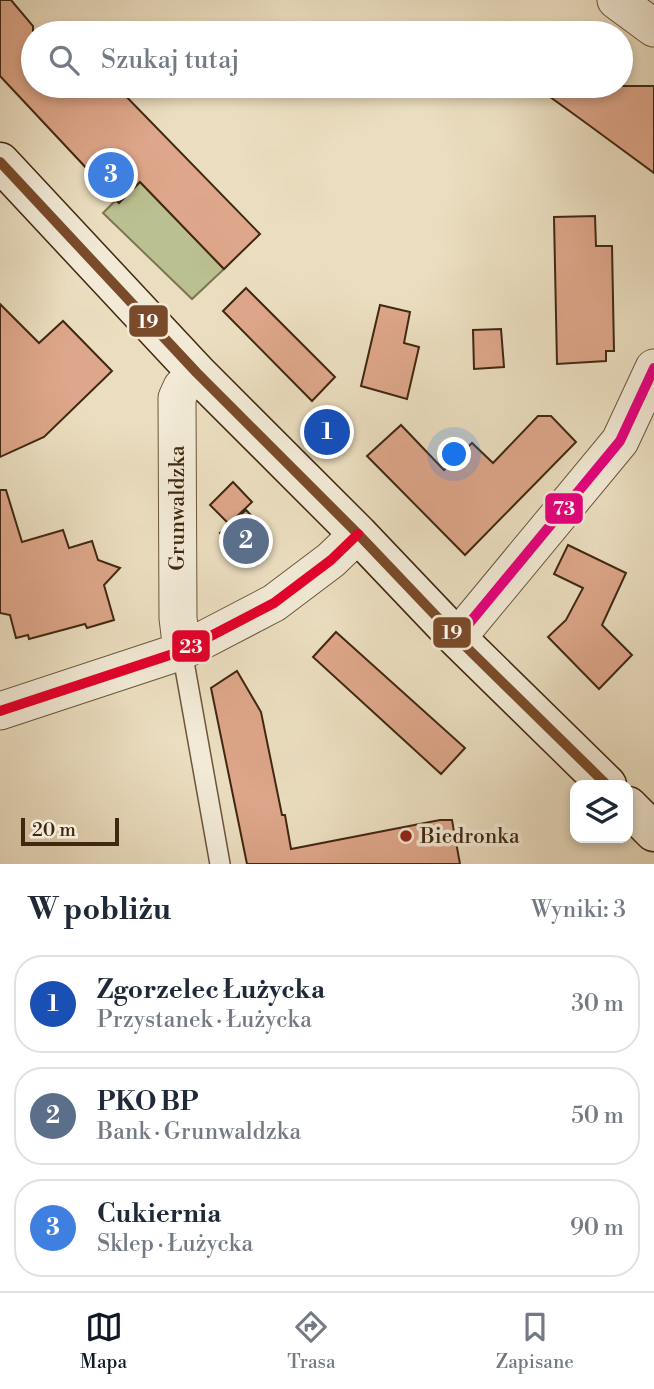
<!DOCTYPE html>
<html lang="pl">
<meta charset="utf-8">
<style>
body{margin:0;font-family:"Libre Bodoni",serif;background:#f2f2f3;color:#1f2937}
.controls{position:absolute;right:21px;bottom:21px;display:grid;overflow:hidden;border-radius:14px;box-shadow:0 4px 10px #0003}
.controls button{width:63px;height:63px;display:grid;place-items:center;padding:0;border:0;border-bottom:2px solid #e0e1e3;background:#fff;color:#1f2937;font:35px sans-serif}
.scale{position:absolute;left:21px;bottom:18px;width:98px;box-sizing:border-box;padding-left:7px;border:4px solid #402710;border-top:0;font-size:19px;line-height:24px;white-space:nowrap;color:#402710;-webkit-text-stroke:5px #f2ead6;paint-order:stroke}
.you{position:absolute;left:455px;top:455px;width:24px;height:24px;margin:-18px;border:5px solid #fff;border-radius:50%;background:#1a73e8;box-shadow:0 0 0 10px #1a73e833}
.badge{display:grid;place-items:center;width:46px;height:46px;border-radius:50%;background:#111827;color:#fff;font-size:23px;font-weight:700}
.pin{position:absolute;translate:-50% -50%;border:4px solid #fff;box-shadow:0 2px 7px #0006}
.list{margin:0;padding:0;list-style:none}
h2{display:flex;justify-content:space-between;align-items:center;height:91px;margin:0;padding:0 28px;font-size:30px}
h2 small{font-size:23px;font-weight:400;color:#747a83}
.list li{display:grid;grid-template-columns:46px 1fr auto;gap:21px;align-items:center;box-sizing:border-box;height:98px;margin:0 14px 14px;padding:0 14px;border:2px solid #e0e1e3;border-radius:28px}
.list b{display:block;font-size:26px;white-space:nowrap}
.list p{margin:0;font-size:23px;white-space:nowrap;color:#747a83}
.list em{font-size:23px;font-style:normal;color:#747a83}
.icon{flex:none;width:38px;height:38px;fill:none;stroke:currentColor;stroke-width:2;stroke-linecap:round;stroke-linejoin:round}
.map{position:relative;flex:none;width:654px;height:864px;overflow:hidden}
.search{position:absolute;background:#fff;box-shadow:0 4px 10px #0003;left:21px;right:21px;top:21px;height:77px;display:flex;align-items:center;gap:18px;box-sizing:border-box;padding:0 24px;border-radius:38px;color:#747a83;font-size:26px}
.sheet{height:427px;background:#fff}
nav{display:flex;justify-content:space-around;align-items:center;box-sizing:border-box;height:98px;border-top:2px solid #e0e1e3;background:#fff;font-size:19px;color:#747a83}
nav a{display:grid;justify-items:center;gap:4px}
nav .on{color:#111827}
.map>svg:first-child{display:block}
.green{fill:#bbc090;stroke:#7e7450;stroke-width:2}
.building{fill:#dea68a;stroke:#402710;stroke-width:2}
.lines{fill:none;stroke-linecap:round;stroke-linejoin:round}
.service-casing{stroke:#6b553c;stroke-width:22}
.minor-casing{stroke:#6b553c;stroke-width:39}
.secondary-casing{stroke:#402710;stroke-width:41}
.service{stroke:#f2ead6;stroke-width:19}
.minor{stroke:#f2ead6;stroke-width:37}
.secondary{stroke:#f2ead6;stroke-width:38}
.bus-1-casing{stroke:#f2ead6;stroke-width:16}
.bus-2-casing{stroke:#f2ead6;stroke-width:16}
.bus-3-casing{stroke:#f2ead6;stroke-width:16}
.bus-1{stroke:#7a4b2a;stroke-width:10}
.bus-2{stroke:#e5007d;stroke-width:10}
.bus-3{stroke:#e4002b;stroke-width:10}
.poi-dot{fill:#8f2418;stroke:#f2ead6;stroke-width:2.5}
.labels{text-anchor:middle;stroke-width:7;stroke-linejoin:round;paint-order:stroke}
.street-label{font-size:21px;fill:#402710;stroke:#f2ead6}
.poi-label{font-size:21px;fill:#402710;stroke:#f2ead6;text-anchor:start}
.line-badge{stroke:#f2ead6;stroke-width:2.5}
.badge-label{font-size:19px;text-anchor:middle;font-weight:bold;fill:#fff}
</style>
<div class="map">
<svg width="654" height="864" viewBox="0 0 654 864">
<rect width="100%" height="100%" fill="#ebdec0"/>
<filter id="stains"><feTurbulence type="fractalNoise" baseFrequency=".00286" numOctaves="4"/><feColorMatrix values="0 0 0 0 .2 0 0 0 0 .09 0 0 0 0 .02 0 0 0 .5 -.17"/></filter>
<radialGradient id="worn" r=".72"><stop offset=".6" stop-color="#630" stop-opacity="0"/><stop offset="1" stop-color="#630" stop-opacity=".3"/></radialGradient>
<path class="green" d="M140 182 224 269 192 299 103 213 114 202H119Z"/>
<path class="building" d="M0 0H11L33 26V86H116L260 234 224 269 140 182 119 203 0 76Z
M535 86H654V173L586 123Z
M595 216 596 246H612L614 351H606V361L557 364 554 217Z
M246 288 335 377 312 401 223 311Z
M0 304 39 343 63 321 112 371 44 437 0 457Z
M380 305 410 312 404 343 419 347 407 399 361 386Z
M501 329 504 367 474 369 473 330Z
M538 416H551L576 442 465 555 367 456 401 425 444 470 472 443 493 463Z
M233 482 252 502 229 524 210 505Z
M0 490H6L22 542 63 530 69 548 92 541 98 560 120 568 104 585 114 620 87 628 85 624 29 639 28 635 16 638 10 615 0 613Z
M246 510 265 530 240 554 220 533Z
M568 545 626 573 602 625 632 655 599 689 548 637 566 620 583 588 554 574Z
M336 632 465 748 441 774 313 657Z
M237 671 261 712 282 815H285L291 849 440 820H452L460 864H247L211 688Z"/>
<g class="lines">
<defs>
<path id="service" d="M182 651 220 864"/>
<path id="minor" d="M616 0 654 28
M457 638 620 441 654 368
M182 651 178 618 177 398 182 387 197 373
M0 711 182 651 274 603 331 560 358 534"/>
<path id="secondary" d="M0 162 197 373 358 534 457 638 607 785
M628 806 654 832"/>
</defs>
<use href="#service" class="service-casing"/>
<use href="#minor" class="minor-casing"/>
<use href="#secondary" class="secondary-casing"/>
<use href="#service" class="service"/>
<use href="#minor" class="minor"/>
<use href="#secondary" class="secondary"/>
<defs>
<path id="bus-1" d="M0 162 197 373 358 534 457 638 607 785"/>
<path id="bus-2" d="M457 638 620 441 654 368"/>
<path id="bus-3" d="M0 711 182 651 274 603 331 560 358 534"/>
</defs>
<use href="#bus-1" class="bus-1-casing"/>
<use href="#bus-2" class="bus-2-casing"/>
<use href="#bus-3" class="bus-3-casing"/>
<use href="#bus-1" class="bus-1"/>
<use href="#bus-2" class="bus-2"/>
<use href="#bus-3" class="bus-3"/>
</g>
<circle class="poi-dot" cx="406" cy="836" r="7"/>
<g class="labels">
<g class="street-label">
<text transform="translate(177 508) rotate(-90)" y="7">Grunwaldzka</text>
</g>
<g class="poi-label">
<text x="420" y="843">Biedronka</text>
</g>
</g>
<g class="line-badge">
<rect x="128" y="304" width="41" height="34" rx="7" fill="#7a4b2a"/>
<rect x="544" y="492" width="40" height="33" rx="7" fill="#e5007d"/>
<rect x="432" y="616" width="40" height="33" rx="7" fill="#7a4b2a"/>
<rect x="171" y="629" width="40" height="34" rx="7" fill="#e4002b"/>
</g>
<g class="badge-label">
<text x="148" y="328">19</text>
<text x="564" y="515">73</text>
<text x="452" y="639">19</text>
<text x="191" y="653">23</text>
</g>
<rect width="100%" height="100%" filter="url(#stains)"/>
<rect width="100%" height="100%" fill="url(#worn)"/>
</svg>
<div class="controls">
<button><svg class="icon" aria-label="layers" viewBox="0 0 24 24"><path d="M12 4l9 5-9 5-9-5zM3 14l9 5 9-5"/></svg></button>
</div>
<div class="scale">20 m</div>
<div class="you"></div>
<div class="pin badge" style="left:327px;top:432px;background:#1a4fb4">1</div>
<div class="pin badge" style="left:246px;top:541px;background:#5c6f8a">2</div>
<div class="pin badge" style="left:111px;top:175px;background:#3f7fe0">3</div>
<div class="search"><svg class="icon" aria-label="search" viewBox="0 0 24 24"><circle cx="10" cy="10" r="6"/><path d="M15 15l6 6"/></svg>Szukaj tutaj</div>
</div>
<section class="sheet">
<h2>W pobliżu<small>Wyniki: 3</small></h2>
<ul class="list">
<li><span class="badge" style="background:#1a4fb4">1</span><div><b>Zgorzelec Łużycka</b><p>Przystanek · Łużycka</p></div><em>30 m</em></li>
<li><span class="badge" style="background:#5c6f8a">2</span><div><b>PKO BP</b><p>Bank · Grunwaldzka</p></div><em>50 m</em></li>
<li><span class="badge" style="background:#3f7fe0">3</span><div><b>Cukiernia</b><p>Sklep · Łużycka</p></div><em>90 m</em></li>
</ul>
</section>
<nav>
<a class="on"><svg class="icon" aria-label="map" viewBox="0 0 24 24"><path d="M3 6l6-2 6 2 6-2v14l-6 2-6-2-6 2zM9 4v14M15 6v14"/></svg>Mapa</a>
<a><svg class="icon" aria-label="directions" viewBox="0 0 24 24"><path d="M12 3l9 9-9 9-9-9zM9 14v-3h6M13 9l2 2-2 2"/></svg>Trasa</a>
<a><svg class="icon" aria-label="saved" viewBox="0 0 24 24"><path d="M7 4h10v16l-5-4-5 4z"/></svg>Zapisane</a>
</nav>
